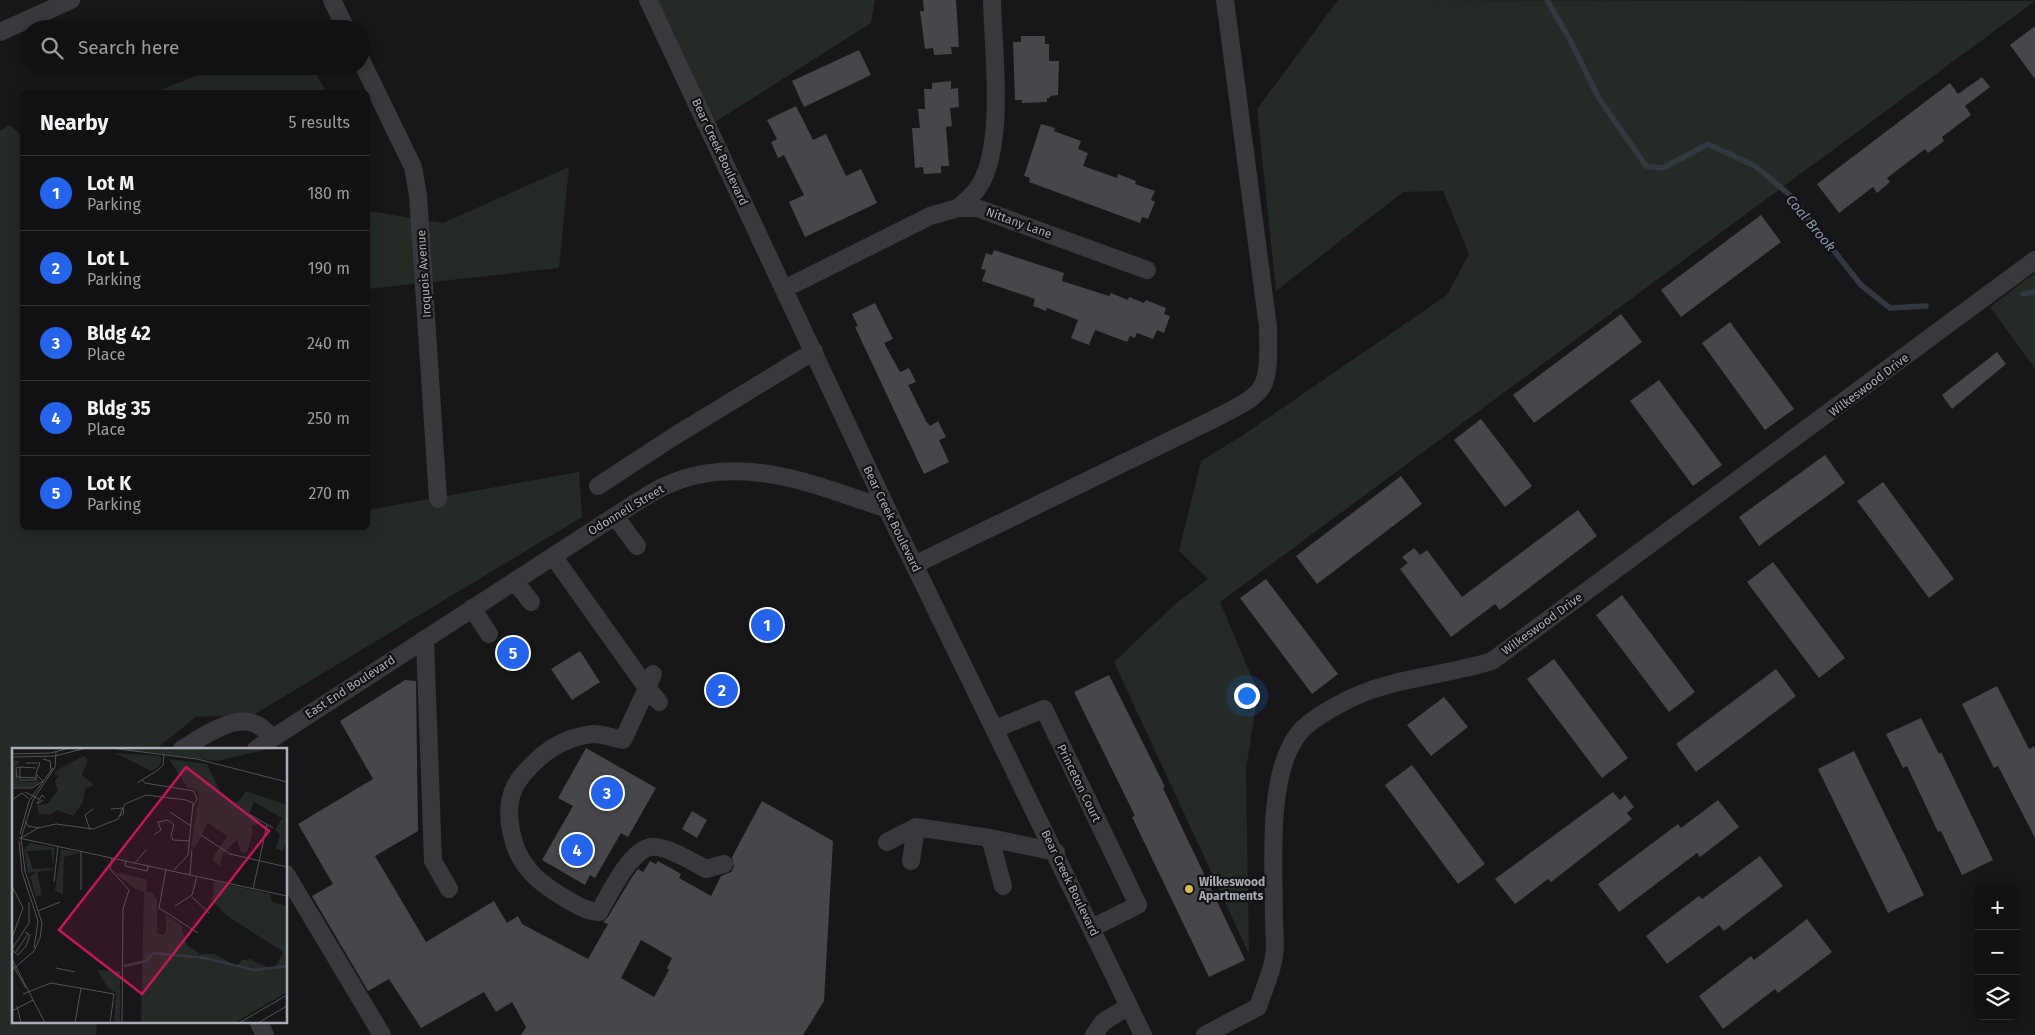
<!DOCTYPE html>
<meta charset="utf-8">
<style>
body{margin:0;font-family:"Fira Sans",sans-serif;background:#1a1a1c;color:#f1f3f6}
.controls{position:absolute;right:15px;bottom:15px;display:grid;overflow:hidden;border-radius:8px;box-shadow:0 2px 12px #0003}
.controls button{width:45px;height:45px;display:grid;place-items:center;padding:0;border:0;border-bottom:1px solid #303133;background:#111113;color:#f1f3f6;font:25px sans-serif}
.you{position:absolute;left:1246px;top:695px;width:18px;height:18px;margin:-12px;border:4px solid #fff;border-radius:50%;background:#1a73e8;box-shadow:0 0 0 8px #1a73e833}
.badge{display:grid;place-items:center;width:32px;height:32px;border-radius:50%;background:#2563eb;color:#fff;font-size:16px;font-weight:700}
.pin{position:absolute;translate:-50% -50%;border:2px solid #fff;box-shadow:0 1px 5px #0006}
.list{margin:0;padding:0;list-style:none}
h2{display:flex;justify-content:space-between;align-items:center;height:65px;margin:0;padding:0 20px;font-size:21px}
h2 small{font-size:16px;font-weight:400;color:#9c9da0}
.list li{display:grid;grid-template-columns:32px 1fr auto;gap:15px;align-items:center;box-sizing:border-box;height:75px;padding:0 20px;border-top:1px solid #303133}
.list b{display:block;font-size:19px;white-space:nowrap}
.list p{margin:0;font-size:16px;white-space:nowrap;color:#9c9da0}
.list em{font-size:16px;font-style:normal;color:#9c9da0}
.icon{flex:none;width:28px;height:28px;fill:none;stroke:currentColor;stroke-width:2;stroke-linecap:round;stroke-linejoin:round}
.map{position:relative;flex:none;width:2035px;height:1035px;overflow:hidden}
.search{position:absolute;background:#111113;box-shadow:0 2px 12px #0003;left:20px;top:20px;width:350px;height:55px;display:flex;align-items:center;gap:12px;box-sizing:border-box;padding:0 18px;border-radius:28px;color:#9c9da0;font-size:19px}
.panel{position:absolute;background:#111113;box-shadow:0 2px 12px #0003;left:20px;top:90px;width:350px;height:440px;border-radius:8px}
.map>svg:first-child{display:block}
.green{fill:#242a25}
.lines{fill:none;stroke-linecap:round;stroke-linejoin:round}
.stream{stroke:#323840;stroke-width:5.5}
.building{fill:#46474b;fill-rule:evenodd}
.minor{stroke:#39393d;stroke-width:18}
.poi-dot{fill:#dbba4d;stroke:#121214;stroke-width:2}
.labels{text-anchor:middle;stroke-width:4.5;stroke-linejoin:round;paint-order:stroke}
.street-label{font-size:12px;fill:#abadb7;stroke:#121214}
.poi-label{font-size:12px;font-weight:bold;fill:#abadb7;stroke:#121214;text-anchor:start}
.water-label{font-size:14px;font-style:italic;fill:#8697ad;stroke:#121214}
.inset-river{fill:none;stroke:#323840;stroke-width:2.5}
.inset-road{fill:none;stroke:#525358;stroke-width:1}
.view{fill:#c2185b;fill-opacity:0.15;stroke:#c2185b;stroke-width:2.5}
.inset-edge{fill:none;stroke:#abadb7;stroke-width:2.5}
</style>
<div class="map">
<svg width="2035" height="1035" viewBox="0 0 2035 1035">
<rect width="100%" height="100%" fill="#171719"/>
<path class="green" d="M657 0H875L871 23 715 122Z
M1338 0 2035 1 1220 602 1258 692 1246 770 1249 954 1114 662 1174 605 1208 579 1179 551 1201 461 1240 437 1447 295 1469 254 1443 191 1403 192 1276 291 1257 109Z
M222 66H312L326 92H155Z
M10 125 22 136V528H368V510L579 472 582 517 255 714 196 717 156 749H14V1021H97L96 1035H0V131Z
M569 167 559 268 368 289V211L443 223Z
M2035 273V369L1990 307Z"/>
<g class="lines">
<path class="stream" d="M1547 0 1570 40 1598 97 1646 166 1663 168 1708 144 1755 166 1790 195 1861 285 1890 308 1926 306
M2023 294 2035 292"/>
</g>
<path class="building" d="M923 0H956L959 47H951L952 54 934 55 933 48 925 49 920 11H924Z
M2035 26V79L2010 45Z
M1021 36H1045V44H1049V61H1059L1058 95 1050 96V98H1047V102L1022 103V100H1015L1013 42H1021Z
M859 50 871 75 804 107 792 81Z
M1982 77 1990 87 1965 106 1971 115 1942 137 1944 141 1928 153 1925 149 1887 178 1890 182 1877 193 1873 187 1839 213 1817 184 1950 83 1958 94Z
M951 81V89L958 88 959 107 950 108 952 126 946 127 949 166H941V173L924 174 923 167 915 168 912 128H920L918 109H925L924 89H932V83Z
M796 106 813 140 826 134 846 176 861 169 877 203 805 237 789 202 804 195 784 155 778 158 771 142 777 139 767 120Z
M1041 124 1055 128 1054 131 1081 141 1078 149 1088 153 1083 166 1117 178 1118 174 1136 181 1135 184 1155 191 1151 200 1155 202 1148 219 1142 217 1140 223 1029 182 1030 178 1024 176Z
M1761 215 1781 242 1681 317 1661 290Z
M994 250 1064 273 1062 281 1109 296 1111 293 1128 300 1129 297 1144 303 1146 300 1166 308 1164 314 1170 316 1164 333 1157 330 1153 339 1137 333 1135 338 1130 336 1127 342 1095 330 1089 345 1071 338 1078 320 1047 308 1046 311 1033 306 1035 299 982 281 986 270 981 269 986 253 992 255Z
M875 303 893 339 884 343 900 372 909 368 916 382 908 385 926 421 930 426 938 421 946 437 939 440 949 462 924 474 855 327 858 326 852 314Z
M1621 314 1642 342 1534 423 1513 395Z
M1730 322 1794 409 1765 430 1702 343Z
M1997 352 2006 364 1952 409 1942 395Z
M1659 380 1722 465 1693 486 1630 401Z
M1481 419 1532 486 1505 507 1454 440Z
M1825 455 1845 483 1759 546 1739 517Z
M1401 476 1422 504 1317 584 1296 556Z
M1883 482 1954 579 1929 598 1857 501Z
M1578 510 1597 536 1500 610 1495 604 1451 637 1400 569 1408 563 1402 557 1414 548 1420 555 1427 550 1462 597Z
M1773 562 1845 658 1819 678 1747 582Z
M1266 579 1338 674 1312 694 1240 598Z
M1622 595 1695 692 1669 712 1596 615Z
M580 651 600 682 572 700 551 669Z
M1554 659 1628 758 1602 778 1527 679Z
M1776 669 1796 696 1696 772 1676 744Z
M1109 675 1165 787 1163 788 1245 960 1209 977 1132 817 1135 816 1074 692Z
M405 680 416 681 418 831 375 856 426 942 494 901 507 923 518 916 522 924 588 959 608 924 603 922 608 917 632 877 638 869 643 872 650 861 656 864 658 861 681 874 679 878 711 896 721 876 731 872 734 867 732 857 762 801 833 841 824 1001 803 1035H521L526 1027 512 1002 496 1012 484 992 421 1028 389 979 368 991 312 896 333 884 298 824 373 779 340 721ZM641 940 672 958 667 968 669 970 654 997 621 978Z
M1997 686 2029 749 2035 746V838L1998 766 1994 768 1962 704Z
M1444 697 1468 727 1431 756 1407 725Z
M1921 718 1939 754 1941 752 1993 860 1962 875 1941 831 1938 832 1907 766 1903 768 1886 734Z
M586 748 656 788 628 837 621 833 595 878 590 875 585 885 542 860 573 806 558 798Z
M1854 751 1924 895 1888 913 1818 769Z
M1412 765 1485 864 1458 884 1385 785Z
M1613 792 1620 800 1625 795 1634 807 1627 813 1632 819 1551 882 1548 879 1515 904 1495 879Z
M1718 800 1739 827 1700 857 1697 853 1619 912 1598 884 1678 824 1681 828Z
M692 811 707 820 697 838 682 829Z
M1760 856 1783 886 1724 931 1719 925 1667 964 1646 936 1699 896 1702 899Z
M1807 919 1832 952 1778 993 1775 989 1723 1029 1699 996 1751 956 1754 960Z"/>
<g class="lines">
<path class="minor" d="M332 0 346 29
M648 0 887 509 1143 1035
M0 32 71 0
M361 60 413 167 418 195 438 499
M958 208C967 200 976 193 981 183 1005 139 993 50 992 0
M784 289 930 216 958 208H977L1147 270
M598 486 673 437 814 351
M615 516 637 546
M553 556 647 688 623 740C614 738 603 734 593 734 572 736 551 746 536 761 527 770 517 779 513 791 504 814 512 851 529 870 537 880 547 887 558 894 572 902 583 911 599 912 610 894 633 842 657 847 674 850 691 861 706 869L724 864
M914 565 1212 420C1269 391 1269 392 1268 327L1225 0
M515 581 531 602
M472 608 489 634
M425 639 433 861 449 889
M653 674 647 688 659 702
M995 729 1044 709 1138 905 1092 928
M182 749C210 733 248 702 272 739
M256 749 615 516C631 506 649 493 667 485 740 452 816 485 887 509
M990 838 1003 886
M887 842 916 827 990 838 1056 852
M911 861 916 827
M286 874 382 1035
M258 1021 265 1035
M1094 1035 1103 1022 1129 1006
M1205 1035 1258 1007C1263 991 1272 973 1274 956 1276 944 1274 930 1274 918 1274 867 1266 774 1299 733 1309 720 1340 703 1356 696 1399 677 1448 675 1492 661L2035 260"/>
</g>
<circle class="poi-dot" cx="1189" cy="889" r="5"/>
<g class="labels">
<g class="street-label">
<text transform="translate(720 152) rotate(65)" y="4">Bear Creek Boulevard</text>
<text transform="translate(1019 223) rotate(20)" y="4">Nittany Lane</text>
<text transform="translate(424 274) rotate(-94)" y="4">Iroquois Avenue</text>
<text transform="translate(1869 385) rotate(-37)" y="4">Wilkeswood Drive</text>
<text transform="translate(626 510) rotate(-31)" y="4">Odonnell Street</text>
<text transform="translate(892 519) rotate(64)" y="4">Bear Creek Boulevard</text>
<text transform="translate(1542 624) rotate(-36)" y="4">Wilkeswood Drive</text>
<text transform="translate(350 687) rotate(-33)" y="4">East End Boulevard</text>
<text transform="translate(1079 783) rotate(64)" y="4">Princeton Court</text>
<text transform="translate(1070 883) rotate(64)" y="4">Bear Creek Boulevard</text>
</g>
<g class="poi-label">
<text x="1199" y="886">Wilkeswood<tspan x="1199" dy="14">Apartments</tspan></text>
</g>
<g class="water-label">
<text transform="translate(1811 223) rotate(50)" y="5">Coal Brook</text>
</g>
</g>
<g transform="translate(12 748)">
<rect width="275" height="275" fill="#171719"/>
<path d="M100 0 207 1 261 0 205 13ZM103 5 148 8 150 11 147 19 139 23ZM72 8 76 12 70 27 82 37 73 41 71 54 61 68 46 62 37 67 27 66 25 57 35 56 46 42 43 33 47 28 42 26 45 22ZM157 11 195 16 208 43 221 54H226L234 43 275 57V90L271 103 264 101 268 86 263 82 270 70 242 54 237 67 247 73 246 76 239 78 241 83 235 105 229 104 225 92 211 105 208 119 200 111 215 88 196 75 183 100 179 98 187 47 185 42 176 40ZM0 12 8 13 3 20 7 33 24 34 26 29V35L20 39H0ZM18 95 43 100 41 117 39 102 15 103 21 121 41 120V122L16 125 12 102ZM49 101 68 105 52 109 51 146 43 143ZM25 123 30 147 24 149 18 129ZM102 124 134 131 135 144 139 143 145 151V185L151 187 154 184V167L169 177 175 197 188 206H203L225 218 230 212 238 211 262 222 271 204 214 167 200 152 202 133 258 146 260 154 275 158V244L222 275H129L132 144 123 141ZM85 222 108 223V275H102L104 245 96 240Z" fill="#242a25"/>
<path class="inset-river" d="M112 218 134 213 141 205 193 210 242 222 275 218"/>
<path class="inset-road" d="M99 0 185 11 275 34M0 6 39 5 57 0M0 9 43 8 74 0M31 11 38 13 39 22M8 19 4 20 5 29 24 30M24 20 8 19V32H24V26M130 32 133 35 182 43 185 51 181 59M125 35 146 22 151 17 152 7M0 40H20L31 33 24 26 28 15H14M13 44 27 51M0 52 10 45 17 51M31 52 25 56 30 47 33 50M99 61 111 60 112 65 108 68M158 64 179 78M237 66 261 80M13 73 16 78 27 80M78 82 73 67 81 61M8 86 17 53 41 20M142 87 149 82 146 74 156 72 162 77 159 87 161 92 178 93M189 87 218 106 275 119M7 90 275 148M9 90 26 80 44 76 81 81 106 71 113 56 134 47 174 52 181 55 176 107 162 122M7 93 10 124 26 173 22 200M100 110 98 121 117 142 111 161 110 275M114 113 113 118 135 123 136 118M123 115 134 102M154 121 147 160 186 185M178 127 180 101M42 134 46 98M0 138 11 160 0 190M241 141 255 77M69 142V103M180 149 197 165M163 158 180 147 185 128M26 163 48 154M0 201 17 175V154M0 202 6 207 14 198 18 187 13 184M3 205 16 186M0 211 33 275M0 216 14 240M44 220 63 224M0 222 22 203 28 190 30 175 13 123 9 90 21 52 43 19 44 4M11 246 39 235 102 246 98 275M5 258 9 275M0 263 21 252M63 275 69 240M227 275 275 247M246 275 275 258"/>
<path class="view" d="M174 19 257 83 130 246 47 182Z"/>
<rect width="275" height="275" class="inset-edge"/>
</g>
</svg>
<div class="controls">
<button>+</button>
<button>−</button>
<button><svg class="icon" aria-label="layers" viewBox="0 0 24 24"><path d="M12 4l9 5-9 5-9-5zM3 14l9 5 9-5"/></svg></button>
</div>
<div class="you"></div>
<div class="pin badge" style="left:767px;top:625px">1</div>
<div class="pin badge" style="left:722px;top:690px">2</div>
<div class="pin badge" style="left:607px;top:793px">3</div>
<div class="pin badge" style="left:577px;top:850px">4</div>
<div class="pin badge" style="left:513px;top:653px">5</div>
<div class="search"><svg class="icon" aria-label="search" viewBox="0 0 24 24"><circle cx="10" cy="10" r="6"/><path d="M15 15l6 6"/></svg>Search here</div>
<section class="panel">
<h2>Nearby<small>5 results</small></h2>
<ul class="list">
<li><span class="badge">1</span><div><b>Lot M</b><p>Parking</p></div><em>180 m</em></li>
<li><span class="badge">2</span><div><b>Lot L</b><p>Parking</p></div><em>190 m</em></li>
<li><span class="badge">3</span><div><b>Bldg 42</b><p>Place</p></div><em>240 m</em></li>
<li><span class="badge">4</span><div><b>Bldg 35</b><p>Place</p></div><em>250 m</em></li>
<li><span class="badge">5</span><div><b>Lot K</b><p>Parking</p></div><em>270 m</em></li>
</ul>
</section>
</div>
